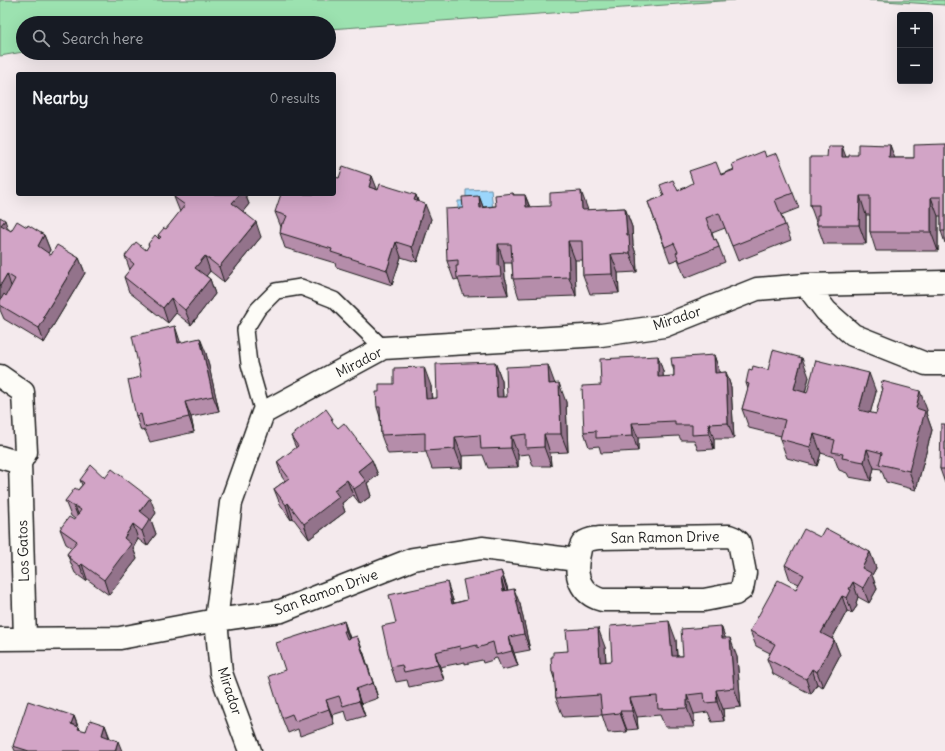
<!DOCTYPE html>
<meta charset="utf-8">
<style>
body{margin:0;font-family:Delius,sans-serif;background:#242831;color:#f1f3f6}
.controls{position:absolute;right:12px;top:12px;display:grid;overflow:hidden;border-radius:4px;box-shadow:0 4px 16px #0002}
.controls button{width:36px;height:36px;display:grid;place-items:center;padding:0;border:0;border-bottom:1px solid #363941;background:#171b24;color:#f1f3f6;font:20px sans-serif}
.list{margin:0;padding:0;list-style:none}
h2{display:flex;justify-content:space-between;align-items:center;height:52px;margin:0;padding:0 16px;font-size:17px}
h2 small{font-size:13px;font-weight:400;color:#9ea1a6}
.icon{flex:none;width:22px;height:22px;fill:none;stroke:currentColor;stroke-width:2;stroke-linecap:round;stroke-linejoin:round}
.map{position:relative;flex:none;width:945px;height:751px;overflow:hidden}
.search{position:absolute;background:#171b24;box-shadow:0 4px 16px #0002;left:16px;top:16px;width:320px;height:44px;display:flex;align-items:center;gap:10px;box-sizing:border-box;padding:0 14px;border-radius:22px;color:#9ea1a6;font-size:15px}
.panel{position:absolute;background:#171b24;box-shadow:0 4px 16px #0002;left:16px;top:72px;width:320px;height:124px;border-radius:4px}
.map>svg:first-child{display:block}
.green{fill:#9ce2b0;stroke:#5c7f66}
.water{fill:#9bd6fc;stroke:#688ca2}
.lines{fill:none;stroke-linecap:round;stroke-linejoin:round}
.service-casing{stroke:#1c1c1c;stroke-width:18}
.minor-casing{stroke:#1c1c1c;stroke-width:25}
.service{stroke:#fdfcf7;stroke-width:15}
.minor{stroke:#fdfcf7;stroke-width:22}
.wall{fill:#b58daa;stroke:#1c1c1c}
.shaded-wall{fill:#93738b;stroke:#1c1c1c}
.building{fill:#d2a4c6;stroke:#1c1c1c}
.labels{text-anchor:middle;stroke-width:3.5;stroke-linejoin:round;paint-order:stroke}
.street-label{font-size:14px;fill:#1c1c1c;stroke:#fdfcf7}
</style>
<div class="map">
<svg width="945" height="751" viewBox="0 0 945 751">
<rect width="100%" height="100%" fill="#f4eaed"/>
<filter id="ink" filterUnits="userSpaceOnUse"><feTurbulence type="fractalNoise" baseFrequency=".025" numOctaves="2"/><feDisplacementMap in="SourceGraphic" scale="8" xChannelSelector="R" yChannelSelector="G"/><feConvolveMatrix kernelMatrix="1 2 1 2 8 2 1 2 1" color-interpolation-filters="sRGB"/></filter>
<g filter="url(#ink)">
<path class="green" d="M0 0H735L329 29V23H23V52L0 56Z
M869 0H945V5Z"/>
<path class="water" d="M491 189 493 212 458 209V201H462L466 197V190Z"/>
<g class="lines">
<defs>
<path id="service" d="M263 413 249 364 245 330 258 309 276 291 301 287 334 300 383 348"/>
<path id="minor" d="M806 285 826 311 853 335 926 364H945
M0 376 23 392 26 452 20 463 25 639
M0 457 20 463
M729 536 734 538 739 542 740 547 745 573 742 589 735 594 704 600H602C580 594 574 575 579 554 580 550 580 546 583 543 588 539 593 539 599 538Z
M0 639 120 638 216 620 281 611 413 559 482 548 577 560
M250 751 221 673 216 620 231 503 263 413 383 348 601 335 664 326 757 289 806 285 945 282"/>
</defs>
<use href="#service" class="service-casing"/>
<use href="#minor" class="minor-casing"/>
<use href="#service" class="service"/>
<use href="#minor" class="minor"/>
</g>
<path class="wall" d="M945 144V243L941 231V216H938V251H876L870 232V215H866V244H824L810 205 827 157H849L858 155 890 145 894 158H914Z
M766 157 793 193 799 208 781 215 791 240 738 261 725 228 712 233 714 240 716 239 725 262 685 278 678 259 670 262 648 202Z
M372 176 377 190 416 195 418 202 431 219 417 262 401 257 392 285 336 267 335 263 285 248 280 233 281 227 275 212 339 178Z
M513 193 514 195H525L530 207 588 210 625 208 632 227 633 245 636 254 637 272 618 273 619 293 590 294 583 275V260H575L576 296 519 298 513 279 512 263H504L505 278 507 284 508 295 464 296 458 279 454 280 447 261 463 208 479 196 483 207 496 206Z
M176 194H245L249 204 243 211 261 237 224 282 210 271 206 276 210 279 215 294 191 325 176 313 168 323 129 292 124 277 130 270 125 256 146 250 149 246 148 244 159 239 158 235 166 229 180 212 174 197Z
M0 217 8 229 11 231 27 227 44 235 50 250 48 253 51 255 79 258 85 273 50 331V333L44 343 4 319 0 310Z
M181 342 206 353 219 411 191 417 194 432 150 442 145 430 141 431 136 416 141 377Z
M714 355 719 370V373L726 372 731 387 734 439H714V449L698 450 694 440H681L679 436 638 438V451L601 453 599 446 589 447 584 432 601 385 663 371V377L674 376V371L672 365Z
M495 362 502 381 503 397H507L555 383 566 402 568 452 550 453 551 466H533L529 454 518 455V467L488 468 483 455 462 456V468L432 469 426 452 388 454 381 435 380 417 377 407 431 386 432 399 437 398Z
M768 370 809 377 805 392 807 393 876 392 870 413 876 414 882 392 881 387 882 381 927 410 926 413 932 430 916 490 886 482 881 469 874 468 871 481 849 477 847 473 839 470 834 457 821 453 817 466 787 458 780 439 781 436 749 428 742 409 748 389 746 383Z
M945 424V483L940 469Z
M335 425 338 428 372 460 378 475 367 483 371 496 360 504 353 495 342 503 345 512 309 539 293 518 291 520 280 504 274 489 285 481 282 477 277 462 296 448 291 436Z
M105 478 156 513 151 520 156 534 147 546 138 539 133 548 137 559 109 595 87 579 86 581 75 573 67 554 72 548 66 544 60 529 74 520 75 519 71 516 65 501 78 490 82 485 80 480Z
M820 537 870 552 876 568 872 575 877 589 869 603 858 597 856 603 857 606 852 613 847 611 832 639 834 640 840 655 823 687 817 684 811 694 773 674 767 659 770 653 756 646 750 631 796 589 799 584 790 580 785 565Z
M501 571 508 590 520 604 530 650 514 653 518 666 502 670 497 658 492 659 493 660 483 663 482 660 465 664V662L440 667 444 680 409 687 407 680 396 682 391 667 396 623 452 597 454 603 467 600Z
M344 621 350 638 363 651 378 698 361 704 365 716 348 721 345 711 332 715 334 724 300 736 298 729 288 733 282 718 285 670Z
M721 626 725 638 737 657 741 707 723 709 724 721 712 722 708 712 694 714V727H665L660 715 637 717 638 729 627 730V732L608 733 602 715 563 717 556 698 555 681 552 672 553 657 568 651 605 647 606 662 612 661 676 640 677 656H683Z
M74 716 78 726 79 727 80 730 86 731 105 725 115 751H15L13 746Z"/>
<path class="shaded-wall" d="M890 145 897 164 889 158Z
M842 146 849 165 842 157Z
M372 176 378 191 369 187Z
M581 191 588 210V229L582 210Z
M240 194H245L249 204 238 218 232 203Z
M416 195 421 210 414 200Z
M525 195 532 214 526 207Z
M479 196 486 215 480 208Z
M860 196 866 215V244L859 225Z
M931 197 938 216V251L931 232Z
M425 204 431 219 417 262 412 247Z
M625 208 632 227 633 245 636 254 637 272 630 253 627 235Z
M5 220 10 235 1 225Z
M256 222 261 237 224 282 219 267Z
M44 235 50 250 44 261 38 246Z
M568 241 575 260 576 296 569 277Z
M396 242 401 257 392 285 387 270Z
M498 244 504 263 505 278 507 284 508 295 501 276 498 266Z
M611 254 618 273 619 293 612 274Z
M205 256 210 271 201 283 195 268Z
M79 258 85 273 50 331V333L44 343 39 328 43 317Z
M7 274 12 289 0 305V286Z
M210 279 215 294 191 325 185 310Z
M171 298 176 313 168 323 163 308Z
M175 326 180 341 184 358 178 343Z
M200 338 206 353 219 411 213 396Z
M714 355 719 370 720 388 715 373Z
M658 356 663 371 664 392 658 377Z
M802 358 809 377 801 408 794 389Z
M495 362 502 381 504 416 497 397Z
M548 365 555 384H549Z
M424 367 431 386 432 418 426 399Z
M726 372 731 387 734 439 728 423Z
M869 373 876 392 866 429 859 410Z
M559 383 566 402 568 452 561 434Z
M920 391 927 410 926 413 932 430 916 490 909 471 916 408Z
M185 402 191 417 194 432 189 417Z
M632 423 638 438V451L633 436Z
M709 424 714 439V449L709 434Z
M544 434 550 453 551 466 544 447Z
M814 434 821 453 817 466 810 447Z
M511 436 518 455V467L511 448Z
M455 437 462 456V468L455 449Z
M867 449 874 468 871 481 864 462Z
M372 460 378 475 367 483 371 496 360 504 354 489 358 471Z
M347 480 353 495 342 503 345 512 309 539 304 524 334 490Z
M150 498 156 513 151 520 156 534 147 546 142 531 140 511Z
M288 503 293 518 291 520 286 505Z
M75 506 81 521 80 522 74 507Z
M133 524 138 539 133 548 137 559 109 595 104 580 124 538Z
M870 552 876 568 872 575 877 589 869 603 863 588 862 568Z
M82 564 87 579 86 581 80 566Z
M501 571 507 586 508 593 503 578Z
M501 578 506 594 503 591Z
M447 582 452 597 457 619 452 604Z
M853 582 858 597 856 603 857 606 852 613 847 598 849 589Z
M514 589 520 604 530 650 524 634Z
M842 596 847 611 827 648 821 633Z
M344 621 349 636 352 646 346 631Z
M669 621 676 640 678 675 672 656Z
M721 626 728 645 722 638Z
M598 628 605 647 607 681 600 662Z
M357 636 363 651 378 698 373 683Z
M509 637 514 653 518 666 512 651Z
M730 638 737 657 741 707 734 688Z
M834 640 840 655 823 687 817 672Z
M435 652 440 667 444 680 438 665Z
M812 669 817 684 811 694 806 679Z
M356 689 365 716 359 701Z
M716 690 723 709 724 721 717 702Z
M687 695 694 714V727L687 708Z
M630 698 637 717 638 729 632 711Z
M326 700 332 715 334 724Z
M620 711 627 730V732L620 713Z
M74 716 78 728 79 727 84 742 71 724Z
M105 725 110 740 102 735Z
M118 741 122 751H115Z"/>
<path class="building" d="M858 144 890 145 889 158H914V145L945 144V231H941V197H931V232H870V196H860L859 225H817V215H819V205H810V157H827L828 146H842V157H849V155H858Z
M764 151 766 157 777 153 793 193 775 200 785 225 732 246 719 213 706 218 714 240 716 239 719 247 680 262 676 253 678 252 674 243 665 247 648 202 664 196 660 185 673 180 678 191 693 183 689 171 716 162 721 175 734 170 732 164Z
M343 166 372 176 369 187 378 190 380 184 416 195 414 200 425 204 412 247 396 242 387 270 331 252 332 249 280 233 282 223H284L287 216 275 212 281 194H334V177L339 178Z
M581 191 582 210 625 208 627 235H629L630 253 611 254 612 274 583 275 582 241H568L569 277 513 279 511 244H498V266H500L501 276 457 278 456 266H458V260L447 261 445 209 463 208 462 197 479 196 480 208 496 206 495 195 513 193V195H525L526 207 550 206V193Z
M176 194H240L232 203 256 222 219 267 205 256 195 268 210 279 185 310 171 298 163 308 124 277 134 264 125 256 136 242 146 250 149 245 148 244 155 235 159 239 161 237 158 235 164 228 166 229 185 205 174 197Z
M0 217 5 220 1 225 11 231 17 221 27 227 28 225 44 235 38 246 51 255 57 245 79 258 43 317 45 318 39 328 0 305V301L4 294 6 296 15 279 7 274 0 286Z
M175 326 178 343 200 338 213 396 185 402 189 417 144 427 141 414 136 416 128 380 141 377 132 336Z
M773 350 802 358 794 389 807 393 816 360 869 373 859 410 876 414 883 388 881 387 882 381 920 391 916 408 925 411 909 471 879 464 882 453 867 449 864 462 842 458 843 454 832 452 835 440 814 434 810 447 780 439 785 420 742 409 749 384 746 383 749 369 752 370 753 366 768 370Z
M714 355 715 373 726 372 728 423 709 424V434L692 435V425H675V421L632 423 633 436 596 438V431L584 432 582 386 601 385 600 359 658 356V377L674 376V365H672L671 358Z
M495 362 497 397H507L506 367 548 365 549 384 559 383 561 434H544V447L526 448V434L511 436V448L481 449 480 435 455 437V449L425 451V433L381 435 380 407H377L376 392H379V384H394V368L424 367 426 399 437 398 436 364Z
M326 409 333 419 331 420 338 428 344 423 372 460 358 471 366 481 354 489 347 480 334 490 339 497 304 524 288 503 286 505 274 489 289 478 277 462 298 446 291 436Z
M941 424H945V469H940Z
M91 465 105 478 112 469 150 498 140 511 150 519 142 531 133 524 124 538 131 544 104 580 82 564 80 566 69 558 70 556 67 554 77 541 60 529 69 517 74 520 81 510 75 506 74 507 65 501 75 488 78 490 84 483 80 480Z
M825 528 870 552 862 568 871 573 863 588 853 582 849 589 851 590 847 598 842 596 821 633 834 640 817 672 812 669 806 679 767 659 775 644 750 631 778 580 796 589 804 575 785 565 804 529 820 537Z
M501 571 503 578H501L503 591 514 589 524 634 509 637 512 651 496 655 493 642 487 644V645L477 648V645L460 649V646L435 652 438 665 404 672 402 665 391 667 382 626 396 623 389 595 447 582 452 604 467 600 463 580Z
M344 621 346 631H344L347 639 357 636 373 683 356 689 359 701 343 706 339 696 326 700 329 709 295 721 292 714 282 718 269 676 285 670 276 643Z
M669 621 672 656H683L681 629 721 626 722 638H730L734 688 716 690 717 702 705 703 704 693 687 695V708L658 709 657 696 630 698 632 711H620V713L602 715 600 695 556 698 554 672H552L551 657H553V652L568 651 566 630 598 628 600 662 612 661 610 626Z
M28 701 74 716 71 724 79 727 78 729 86 731 90 720 105 725 102 735 118 741 115 751H29L13 746Z"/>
</g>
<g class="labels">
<g class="street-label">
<text transform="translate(677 318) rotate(-18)" y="5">Mirador</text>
<text transform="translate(359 362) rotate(-27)" y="5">Mirador</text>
<text transform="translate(665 537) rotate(-1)" y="5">San Ramon Drive</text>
<text transform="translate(23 551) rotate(-92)" y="5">Los Gatos</text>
<text transform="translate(326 592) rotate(-20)" y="5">San Ramon Drive</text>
<text transform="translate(230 691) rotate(72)" y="5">Mirador</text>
</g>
</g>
</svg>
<div class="controls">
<button>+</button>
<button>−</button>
</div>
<div class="search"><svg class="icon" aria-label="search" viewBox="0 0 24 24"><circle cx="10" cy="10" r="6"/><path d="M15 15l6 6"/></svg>Search here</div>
<section class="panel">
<h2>Nearby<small>0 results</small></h2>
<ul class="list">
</ul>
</section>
</div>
